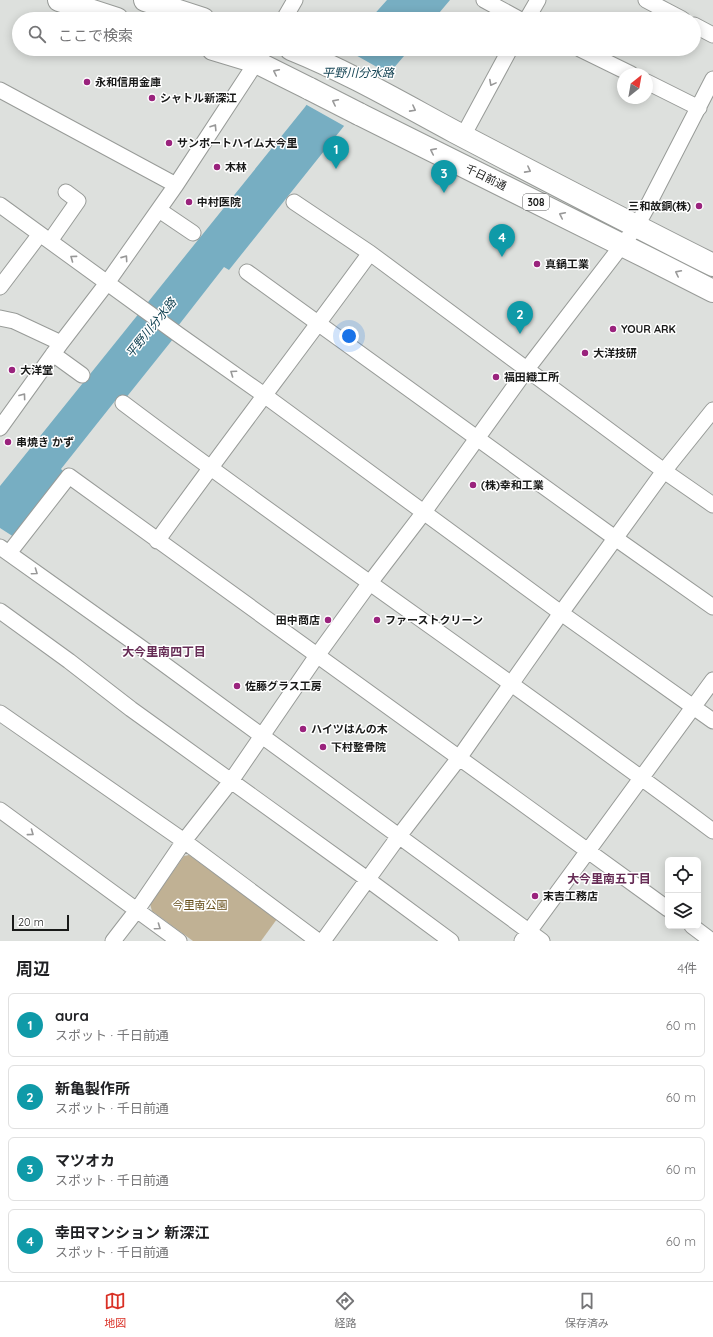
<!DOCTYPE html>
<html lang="ja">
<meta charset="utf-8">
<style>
body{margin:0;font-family:Quicksand,"Noto Sans JP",sans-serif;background:#f6f6f6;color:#202124}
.controls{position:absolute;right:12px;bottom:12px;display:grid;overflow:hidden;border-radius:6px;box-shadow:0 2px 10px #0003}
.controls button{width:36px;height:36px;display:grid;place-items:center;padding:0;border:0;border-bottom:1px solid #e0e0e0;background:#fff;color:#202124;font:20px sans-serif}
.compass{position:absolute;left:617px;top:68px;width:36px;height:36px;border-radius:50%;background:#fff;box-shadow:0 2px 10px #0003;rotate:31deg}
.scale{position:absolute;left:12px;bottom:10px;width:57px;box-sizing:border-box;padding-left:4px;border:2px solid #191a19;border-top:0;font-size:11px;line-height:14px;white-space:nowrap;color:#191a19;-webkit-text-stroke:3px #fff;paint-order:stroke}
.you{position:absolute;left:349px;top:336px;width:14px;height:14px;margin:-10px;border:3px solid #fff;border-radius:50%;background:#1a73e8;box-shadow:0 0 0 6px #1a73e833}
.badge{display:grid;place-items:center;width:26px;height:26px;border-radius:50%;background:#d93025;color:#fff;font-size:13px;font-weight:700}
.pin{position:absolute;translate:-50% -33px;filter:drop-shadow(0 1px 2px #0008)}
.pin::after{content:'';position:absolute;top:21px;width:14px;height:12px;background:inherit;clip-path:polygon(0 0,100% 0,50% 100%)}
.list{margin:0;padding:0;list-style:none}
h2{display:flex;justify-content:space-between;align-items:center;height:52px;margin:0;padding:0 16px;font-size:17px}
h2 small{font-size:13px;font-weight:400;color:#757577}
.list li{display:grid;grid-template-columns:26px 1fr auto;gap:12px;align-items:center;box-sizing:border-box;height:64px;margin:0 8px 8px;padding:0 8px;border:1px solid #e0e0e0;border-radius:6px}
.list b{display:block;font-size:15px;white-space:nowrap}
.list p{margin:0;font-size:13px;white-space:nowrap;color:#757577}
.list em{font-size:13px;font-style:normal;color:#757577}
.icon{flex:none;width:22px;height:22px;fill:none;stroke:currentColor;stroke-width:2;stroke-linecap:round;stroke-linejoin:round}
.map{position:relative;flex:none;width:713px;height:941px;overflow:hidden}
.search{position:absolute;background:#fff;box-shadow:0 2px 10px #0003;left:12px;right:12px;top:12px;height:44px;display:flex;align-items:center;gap:10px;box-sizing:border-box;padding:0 14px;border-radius:22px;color:#757577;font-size:15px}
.sheet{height:340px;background:#fff}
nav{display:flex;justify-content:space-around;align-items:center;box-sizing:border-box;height:56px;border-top:1px solid #e0e0e0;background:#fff;font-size:11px;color:#757577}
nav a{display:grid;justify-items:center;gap:2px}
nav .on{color:#d93025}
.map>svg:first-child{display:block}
.green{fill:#c0b194}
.water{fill:#77aec2}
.pier{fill:#dde0dd}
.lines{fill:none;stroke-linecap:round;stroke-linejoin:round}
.street-casing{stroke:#989b98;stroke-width:17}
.highway-casing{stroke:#989b98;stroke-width:24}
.street{stroke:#fff;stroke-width:15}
.highway{stroke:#fff;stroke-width:22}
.highway-bridge-casing{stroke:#989b98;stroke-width:24;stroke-linecap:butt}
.highway-bridge{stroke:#fff;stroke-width:22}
.oneway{stroke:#989898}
.poi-dot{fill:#9a237d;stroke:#fff;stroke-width:1.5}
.labels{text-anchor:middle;stroke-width:3;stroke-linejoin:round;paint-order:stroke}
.shield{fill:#fff;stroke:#5e5f5e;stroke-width:1}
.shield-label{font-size:10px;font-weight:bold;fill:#191a19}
.poi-label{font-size:11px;font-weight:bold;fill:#191a19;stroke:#fff;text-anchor:start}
.street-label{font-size:11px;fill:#191a19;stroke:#fff}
.park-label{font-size:11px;fill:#644c17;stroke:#fff}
.water-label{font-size:12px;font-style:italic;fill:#144454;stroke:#fff}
.neighbourhood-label{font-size:12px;font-weight:bold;fill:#662c55;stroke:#fff}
</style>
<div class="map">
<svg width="713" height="941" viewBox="0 0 713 941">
<rect width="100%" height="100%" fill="#dde0dd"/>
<path class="green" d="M189 855 277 919 261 941H193L152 911 150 904 184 856Z"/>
<path class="water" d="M387 0H450L434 19H370Z
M345 49H410L344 126 229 270 224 267 178 326 181 329 125 399 115 401 61 469 64 472 0 552V486L305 107Z"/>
<path class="pier" d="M343 49H345L391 75 346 127 305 104Z
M0 528 14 537 0 554Z"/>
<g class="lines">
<defs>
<path id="street" d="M484 0 519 19
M646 0 682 19
M284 19 295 0
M527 19 538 0
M694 25 713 35
M580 49 631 74
M647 82 699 108
M0 90 176 185
M463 136 510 49
M294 202 370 253 664 471 713 505
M0 205 179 335 264 395 561 613 713 721
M159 210 193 233
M50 241 78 201 66 192
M247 272 615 538 713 607
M0 287 40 234
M0 318 14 321 61 343
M53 354 82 375
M123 403C317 549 518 685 713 831
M0 428 61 343 107 283 176 185 265 49
M157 541C227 444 300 349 370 253
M0 547 146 651 542 941
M9 553 69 476C268 622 469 764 668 909
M0 611 69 661 131 709 367 879 451 941
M0 713 184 841 318 941
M0 810 179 941
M692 926 712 941
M113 941 137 910 184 841 231 781 316 657 369 584 424 512 527 369 636 227 646 209 713 79
M323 941 399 836 459 758 561 613 664 471 713 410
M522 941 713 680"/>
<path id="highway" d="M59 0 117 19
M145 0 203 19
M213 49 256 62 310 89
M291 49C348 72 401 103 455 132 541 177 627 222 713 265
M359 114 644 256 713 291"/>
</defs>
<use href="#street" class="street-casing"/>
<use href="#highway" class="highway-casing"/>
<use href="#street" class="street"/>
<use href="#highway" class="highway"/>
<defs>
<path id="highway-bridge" d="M310 89 359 114"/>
</defs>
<use href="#highway-bridge" class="highway-bridge-casing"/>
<use href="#highway-bridge" class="highway-bridge"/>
</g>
<defs><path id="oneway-chevron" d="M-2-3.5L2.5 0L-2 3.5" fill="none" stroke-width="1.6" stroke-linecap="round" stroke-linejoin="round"/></defs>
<g class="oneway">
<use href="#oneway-chevron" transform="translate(276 72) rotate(-154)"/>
<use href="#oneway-chevron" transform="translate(492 83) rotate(118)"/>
<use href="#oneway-chevron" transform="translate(335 102) rotate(-153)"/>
<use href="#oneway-chevron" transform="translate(413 109) rotate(28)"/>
<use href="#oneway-chevron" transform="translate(214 127) rotate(-57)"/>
<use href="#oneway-chevron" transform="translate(433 151) rotate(-154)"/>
<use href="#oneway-chevron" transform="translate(528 170) rotate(28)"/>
<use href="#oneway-chevron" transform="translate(562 215) rotate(-154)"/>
<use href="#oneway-chevron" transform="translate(73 258) rotate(-144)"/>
<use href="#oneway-chevron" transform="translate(125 258) rotate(-55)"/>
<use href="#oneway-chevron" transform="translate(678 273) rotate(-153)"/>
<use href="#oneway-chevron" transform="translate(233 373) rotate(-145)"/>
<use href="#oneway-chevron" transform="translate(23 396) rotate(-54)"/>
<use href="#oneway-chevron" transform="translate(35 572) rotate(35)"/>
<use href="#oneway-chevron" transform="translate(31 833) rotate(36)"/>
<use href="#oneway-chevron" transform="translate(158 927) rotate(35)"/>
</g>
<g class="poi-dot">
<circle cx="87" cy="82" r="4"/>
<circle cx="152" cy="98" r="4"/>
<circle cx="169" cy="143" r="4"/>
<circle cx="217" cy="167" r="4"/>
<circle cx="189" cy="202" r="4"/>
<circle cx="699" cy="206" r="4"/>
<circle cx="537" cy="264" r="4"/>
<circle cx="613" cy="329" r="4"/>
<circle cx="585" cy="353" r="4"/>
<circle cx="12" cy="370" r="4"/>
<circle cx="496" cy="377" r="4"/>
<circle cx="8" cy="442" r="4"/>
<circle cx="473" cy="485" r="4"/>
<circle cx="328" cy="620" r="4"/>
<circle cx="377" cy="620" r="4"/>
<circle cx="237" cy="686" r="4"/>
<circle cx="303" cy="729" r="4"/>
<circle cx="323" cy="747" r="4"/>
<circle cx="535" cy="896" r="4"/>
</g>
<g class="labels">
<rect class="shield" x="523" y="194" width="26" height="16" rx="3"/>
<g class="shield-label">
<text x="536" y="206">308</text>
</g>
<g class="poi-label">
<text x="95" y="86">永和信用金庫</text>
<text x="160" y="102">シャトル新深江</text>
<text x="177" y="147">サンポートハイム大今里</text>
<text x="225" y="171">木林</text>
<text x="197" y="206">中村医院</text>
<text x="691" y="210" text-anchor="end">三和故銅(株)</text>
<text x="545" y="268">真鍋工業</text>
<text x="621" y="333">YOUR ARK</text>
<text x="593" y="357">大洋技研</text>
<text x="20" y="374">大洋堂</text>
<text x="504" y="381">福田織工所</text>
<text x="16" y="446">串焼き かず</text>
<text x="481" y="489">(株)幸和工業</text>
<text x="320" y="624" text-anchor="end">田中商店</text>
<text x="385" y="624">ファーストクリーン</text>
<text x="245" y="690">佐藤グラス工房</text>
<text x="311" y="733">ハイツはんの木</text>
<text x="331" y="751">下村整骨院</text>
<text x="543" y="900">末吉工務店</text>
</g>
<g class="street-label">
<text transform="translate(486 177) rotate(26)" y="4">千日前通</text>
</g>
<g class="park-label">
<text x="200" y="909">今里南公園</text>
</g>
<g class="water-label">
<text x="358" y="77">平野川分水路</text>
<text transform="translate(151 328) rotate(-51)" y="4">平野川分水路</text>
</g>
<g class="neighbourhood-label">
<text x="164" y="656">大今里南四丁目</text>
<text x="609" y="883">大今里南五丁目</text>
</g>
</g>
</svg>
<div class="controls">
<button><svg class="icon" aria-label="locate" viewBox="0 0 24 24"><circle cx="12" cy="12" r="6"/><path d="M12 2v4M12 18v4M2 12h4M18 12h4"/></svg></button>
<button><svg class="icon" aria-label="layers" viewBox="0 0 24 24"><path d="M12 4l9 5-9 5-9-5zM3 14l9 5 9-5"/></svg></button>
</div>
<svg class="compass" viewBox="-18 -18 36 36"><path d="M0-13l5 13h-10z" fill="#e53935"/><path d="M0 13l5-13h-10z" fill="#757577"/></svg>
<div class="scale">20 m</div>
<div class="you"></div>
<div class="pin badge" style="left:336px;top:169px;background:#0f9aa8">1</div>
<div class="pin badge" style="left:520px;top:334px;background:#0f9aa8">2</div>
<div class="pin badge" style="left:444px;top:193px;background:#0f9aa8">3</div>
<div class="pin badge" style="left:502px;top:257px;background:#0f9aa8">4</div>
<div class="search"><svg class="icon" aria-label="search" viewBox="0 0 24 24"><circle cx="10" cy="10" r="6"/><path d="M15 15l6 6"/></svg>ここで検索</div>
</div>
<section class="sheet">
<h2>周辺<small>4件</small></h2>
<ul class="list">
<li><span class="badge" style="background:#0f9aa8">1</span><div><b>aura</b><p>スポット · 千日前通</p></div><em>60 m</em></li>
<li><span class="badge" style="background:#0f9aa8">2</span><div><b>新亀製作所</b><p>スポット · 千日前通</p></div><em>60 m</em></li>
<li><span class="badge" style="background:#0f9aa8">3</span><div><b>マツオカ</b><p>スポット · 千日前通</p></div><em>60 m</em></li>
<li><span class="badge" style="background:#0f9aa8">4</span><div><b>幸田マンション 新深江</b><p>スポット · 千日前通</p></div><em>60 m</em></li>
</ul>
</section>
<nav>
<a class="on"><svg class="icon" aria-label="map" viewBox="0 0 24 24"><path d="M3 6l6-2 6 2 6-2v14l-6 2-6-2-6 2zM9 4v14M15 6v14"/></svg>地図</a>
<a><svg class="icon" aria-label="directions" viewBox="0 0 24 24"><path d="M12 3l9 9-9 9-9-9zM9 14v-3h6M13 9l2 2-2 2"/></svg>経路</a>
<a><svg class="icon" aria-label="saved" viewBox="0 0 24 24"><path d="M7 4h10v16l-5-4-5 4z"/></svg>保存済み</a>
</nav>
